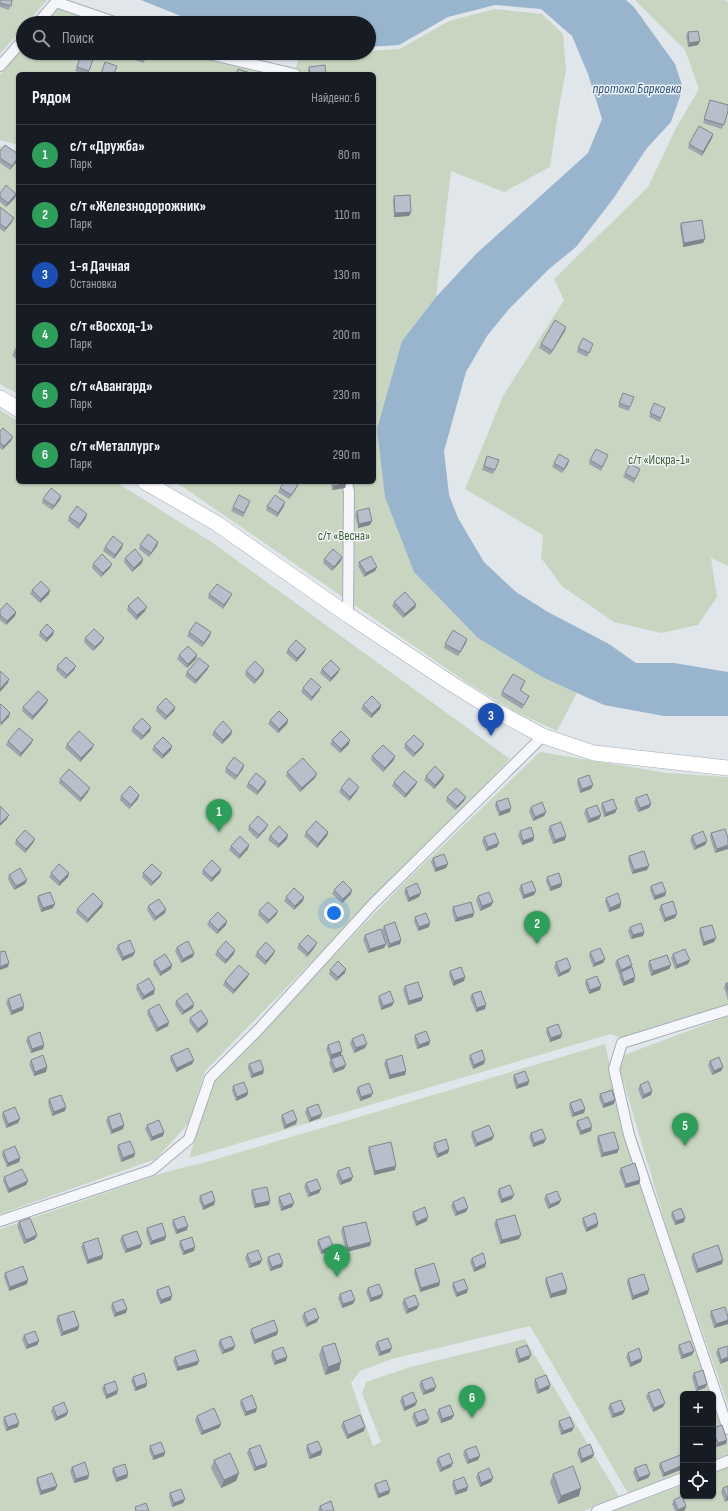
<!DOCTYPE html>
<html lang="ru">
<meta charset="utf-8">
<style>
body{margin:0;font-family:"Sofia Sans Condensed",sans-serif;background:#242831;color:#f1f3f6}
.controls{position:absolute;right:12px;bottom:12px;display:grid;overflow:hidden;border-radius:6px;box-shadow:0 1px 3px #0004}
.controls button{width:36px;height:36px;display:grid;place-items:center;padding:0;border:0;border-bottom:1px solid #363941;background:#171b24;color:#f1f3f6;font:20px sans-serif}
.you{position:absolute;left:334px;top:913px;width:14px;height:14px;margin:-10px;border:3px solid #fff;border-radius:50%;background:#1a73e8;box-shadow:0 0 0 6px #1a73e833}
.badge{display:grid;place-items:center;width:26px;height:26px;border-radius:50%;background:#db3b5b;color:#fff;font-size:13px;font-weight:700}
.pin{position:absolute;translate:-50% -33px;filter:drop-shadow(0 1px 2px #0008)}
.pin::after{content:'';position:absolute;top:21px;width:14px;height:12px;background:inherit;clip-path:polygon(0 0,100% 0,50% 100%)}
.list{margin:0;padding:0;list-style:none}
h2{display:flex;justify-content:space-between;align-items:center;height:52px;margin:0;padding:0 16px;font-size:17px}
h2 small{font-size:13px;font-weight:400;color:#9ea1a6}
.list li{display:grid;grid-template-columns:26px 1fr auto;gap:12px;align-items:center;box-sizing:border-box;height:60px;padding:0 16px;border-top:1px solid #363941}
.list b{display:block;font-size:15px;white-space:nowrap}
.list p{margin:0;font-size:13px;white-space:nowrap;color:#9ea1a6}
.list em{font-size:13px;font-style:normal;color:#9ea1a6}
.icon{flex:none;width:22px;height:22px;fill:none;stroke:currentColor;stroke-width:2;stroke-linecap:round;stroke-linejoin:round}
.map{position:relative;flex:none;width:728px;height:1511px;overflow:hidden}
.search{position:absolute;background:#171b24;box-shadow:0 1px 3px #0004;left:16px;top:16px;width:360px;height:44px;display:flex;align-items:center;gap:10px;box-sizing:border-box;padding:0 14px;border-radius:22px;color:#9ea1a6;font-size:15px}
.panel{position:absolute;background:#171b24;box-shadow:0 1px 3px #0004;left:16px;top:72px;width:360px;height:412px;border-radius:6px}
.map>svg:first-child{display:block}
.green{fill:#c8d6c1}
.water{fill:#99b5ce}
.lines{fill:none;stroke-linecap:round;stroke-linejoin:round}
.street-casing{stroke:#a6adb6;stroke-width:12}
.secondary-casing{stroke:#a6adb6;stroke-width:16}
.street{stroke:#f4f6f9;stroke-width:10}
.secondary{stroke:#fff;stroke-width:15}
.wall{fill:#9ea4ae}
.shaded-wall{fill:#81868d}
.building{fill:#b8bfca;stroke:#81868d}
.labels{text-anchor:middle;stroke-width:3;stroke-linejoin:round;paint-order:stroke}
.park-label{font-size:13px;fill:#3e6233;stroke:#f1f4f8}
.water-label{font-size:14px;font-style:italic;fill:#2d557d;stroke:#f1f4f8}
</style>
<div class="map">
<svg width="728" height="1511" viewBox="0 0 728 1511">
<rect width="100%" height="100%" fill="#e1e6eb"/>
<path class="green" d="M0 0H47L27 23H23V28L0 54Z
M635 0H725L728 2V566L711 558 717 597 698 625 661 633 614 622 563 587 541 558 543 535 465 489 503 396 564 300 554 279 648 187 676 128 699 89 685 50Z
M58 6 106 23H44Z
M495 9 542 14 563 34 566 71 559 107 550 167 504 192 451 171 436 297 402 341 478 638 542 677 577 693 557 731 514 711 469 684 186 489 174 482H374V74H294L299 57 348 53H369V51L400 49 449 21Z
M23 48V53H191L211 60 268 74H18V145L0 140V75Z
M0 146 18 151V394L0 384Z
M0 410 18 421V482H116L213 543 510 759 205 1071 188 1124 156 1159 0 1214Z
M540 752 667 773 728 777V1007L623 1039 611 1034 189 1158 214 1080 405 882Z
M728 1016V1405L671 1242 619 1067 624 1055Z
M605 1044 626 1136 712 1394H683V1474L629 1495 530 1326 392 1359 360 1371 351 1383 373 1446 381 1442 362 1393 366 1382 410 1367 525 1339 620 1498 583 1511H0V1229L166 1172 210 1161Z
M713 1397 728 1442V1456L713 1462Z
M728 1467V1511H614L683 1485V1496H713V1473Z"/>
<path class="water" d="M141 0H626L634 7 675 64 683 88 671 122 647 148 613 199 576 247 549 269 509 309 487 336 466 372 444 451 449 495 458 518 484 562 516 592 548 612 609 644 636 663H674L728 672V716H664L604 705 577 693 542 677 478 638 414 572 385 497 377 429 402 341 436 297 476 254 588 153 602 119 588 74 572 36 541 9 495 5 448 17 399 45 369 47V23H198Z"/>
<g class="lines">
<defs>
<path id="street" d="M38 23 56 2 117 23
M204 53 295 74
M0 66 23 40
M347 482 349 492 348 615
M728 1010 622 1043 614 1069 629 1135 728 1429
M0 1221 152 1170 189 1139 210 1078 258 1030 373 904 543 736
M713 1467 728 1461
M597 1511 683 1478"/>
<path id="secondary" d="M0 398 18 409
M145 482 216 523 348 615 449 682 489 707 543 736 594 753 728 768"/>
</defs>
<use href="#street" class="street-casing"/>
<use href="#secondary" class="secondary-casing"/>
<use href="#street" class="street"/>
<use href="#secondary" class="secondary"/>
</g>
<path class="wall" d="M0 0H12L9 10 0 7Z
M688 32 698 45 688 47 686 36Z
M81 53H92L91 57Z
M133 53H147L144 63 131 59Z
M81 54 93 59 88 74H84L75 71Z
M309 67 326 74H308V71Z
M710 100 728 111 722 129 703 123Z
M713 134 712 138 702 156 688 148 689 144Z
M0 151 18 154V160L10 170 0 163Z
M0 193 16 194 15 198 6 207 0 202Z
M394 196 411 212 409 216 394 217 393 200Z
M0 207 14 218 12 222 4 232 0 229Z
M681 223 703 243 683 247 680 227Z
M566 327 565 331 550 355 539 348 541 344Z
M18 346V360L12 356 14 352Z
M578 348H592L587 357 577 352Z
M623 393 630 407 629 411 618 407Z
M654 403 665 408 660 422 649 417Z
M0 431 11 441 2 450 0 448Z
M487 456 499 460 493 474 482 470Z
M607 459 601 471 589 464 590 460Z
M554 463 568 464 562 473 552 467Z
M640 469 634 483 623 477 625 473Z
M331 482H346V483L345 488 332 490Z
M280 488 296 489 289 499 278 492Z
M61 496 60 500 52 510 42 503 43 499Z
M285 502 284 506 277 517 266 510 267 506Z
M249 505 243 517 231 511 233 507Z
M357 511 372 521 370 525 358 528 355 515Z
M69 517 86 518 78 529 68 521Z
M158 542 157 546 149 557 139 549 140 545Z
M105 547 122 548 114 559 103 551Z
M125 558 142 563 132 572 124 562Z
M324 559 341 561 332 571 323 563Z
M359 562 377 567 375 571 364 577 358 566Z
M93 564H112L110 568 101 577 92 568Z
M32 590H50L49 594 40 603 30 594Z
M209 594 230 598 223 609 208 598Z
M394 602 416 604 415 608 403 618 392 606Z
M128 606 145 611 136 620 127 610Z
M0 610 16 612 15 616 6 625 0 620Z
M54 631 53 635 46 642 39 636 40 632Z
M189 632 210 636 202 647 187 636Z
M85 638 102 642 93 651 84 642Z
M467 639 466 643 458 656 444 648 445 644Z
M288 649H306L304 653 296 662 286 653Z
M179 655H197L196 659 187 668 177 659Z
M57 666H76L74 670 65 679 56 670Z
M209 666 207 670 195 684 185 676 187 672Z
M322 669 338 673 330 682 320 673Z
M246 671 263 674 254 684 245 675Z
M524 685 520 691 529 696 527 700 522 709 501 696 502 692Z
M303 688 319 691 311 701 301 692Z
M48 700 46 704 32 720 22 711 23 707Z
M363 705H381L380 709 371 718 361 709Z
M157 707H175L174 711 165 720 156 711Z
M270 720H288L287 724 278 733 268 724Z
M133 727H151L150 731 141 740 131 731Z
M214 731H232L231 735 222 744 212 735Z
M332 740 349 744 340 753 330 744Z
M8 741 31 744 20 757 6 745Z
M67 744 92 749 80 762 65 748Z
M405 744H424L422 748 413 757 404 748Z
M154 746 171 750 162 759 152 750Z
M372 756 394 760 383 772 371 760Z
M244 765 243 769 235 780 225 772 226 768Z
M287 772 315 778 300 792 286 776Z
M444 775 443 779 434 789 424 780 426 776Z
M60 779 88 792 80 802 59 783Z
M578 779 593 785 591 789 580 793 577 783Z
M266 781 265 785 257 795 246 787 248 783Z
M394 782H417L415 786 405 798 392 786Z
M341 788 357 791 349 801 339 792Z
M139 795 138 799 129 809 120 800 121 796Z
M447 797 464 801 455 810 446 801Z
M636 798 651 804 649 808 638 812 634 802Z
M496 802 510 812 499 816 495 806Z
M602 803 615 813 604 817 601 807Z
M531 807 546 812 544 816 533 821 529 811Z
M586 809 601 815 599 819 588 823 584 813Z
M249 826 266 829 257 839 248 830Z
M550 826 565 840 553 844 548 830Z
M725 829 715 853 710 837 711 833Z
M520 831 534 837 533 841 522 845 518 835Z
M306 832H328L327 836 317 848 304 836Z
M270 836 287 839 278 848 268 840Z
M692 836 707 841 705 845 694 850 690 840Z
M484 837 497 847 486 851 482 841Z
M35 839 33 843 25 853 15 844 16 840Z
M249 845 248 849 239 859 229 850 231 846Z
M629 856 647 870 632 874 628 860Z
M433 858 446 868 435 872 431 862Z
M203 870 220 873 211 882 202 874Z
M51 873H69L68 877 59 886 49 877Z
M143 873H162L160 877 151 886 142 877Z
M9 875 27 880 25 884 14 890 8 879Z
M547 877 562 883 561 887 550 891 546 881Z
M521 885 536 891 534 895 523 899 519 889Z
M651 886 666 892 665 896 654 900 650 890Z
M406 888 419 897 408 902 404 892Z
M334 890 351 894 342 903 332 894Z
M38 896 53 908 41 912 37 900Z
M478 896 493 902 491 906 480 911 476 900Z
M286 897H304L303 901 294 910 284 901Z
M606 898 621 903 620 908 609 912 605 902Z
M103 903 102 907 87 923 76 913 77 909Z
M661 905 675 918 664 922 659 909Z
M148 906 166 909 165 913 154 921 147 910Z
M453 907 473 917 455 922 452 911Z
M259 911H278L276 915 267 924 258 915Z
M415 917 429 927 418 931 414 921Z
M209 921 226 925 217 934 207 925Z
M384 926 401 940 400 944 388 948 382 930Z
M630 927 644 932 643 936 631 939 628 931Z
M700 928 714 942 703 946 699 932Z
M365 935 386 944 384 948 368 953 363 939Z
M299 944 315 947 307 957 297 948Z
M118 945 135 952 133 956 122 961 116 949Z
M177 947 194 953 193 957 181 963 175 951Z
M217 951 234 954 225 964 215 955Z
M275 951 273 955 265 965 255 956 257 952Z
M590 952 603 963 593 967 589 956Z
M673 954 688 964 675 969 671 958Z
M617 960 632 965 631 968 635 977 634 982 623 986 619 976 620 973 619 974 615 964Z
M154 961 172 965 171 969 160 976 153 965Z
M649 961 671 965 669 969 651 976 648 965Z
M556 962 569 972 558 977 554 967Z
M330 970 345 973 336 981 329 974Z
M450 971 465 977 464 981 453 986 449 975Z
M249 974 247 978 233 994 223 985 225 981Z
M586 980 601 986 600 990 589 994 585 984Z
M726 983H728V1001L724 987Z
M137 985 154 994 142 1000 136 989Z
M405 986 423 997 421 1001 408 1005 403 990Z
M472 994 485 1009 476 1012 470 998Z
M379 996 392 1006 381 1010 378 1000Z
M8 999 23 1010 11 1015 6 1003Z
M176 1001 194 1004 193 1008 182 1015 175 1005Z
M148 1010 168 1026 156 1032 147 1014Z
M190 1018 208 1021 207 1025 197 1033 189 1022Z
M547 1028 561 1038 550 1042 546 1032Z
M415 1035 430 1041 429 1045 417 1049 414 1039Z
M28 1037 44 1045 43 1049 31 1053 26 1041Z
M352 1039 365 1048 354 1053 350 1043Z
M328 1045 341 1055 330 1059 326 1049Z
M470 1055 484 1064 473 1069 469 1059Z
M171 1056 194 1060 192 1064 176 1072 170 1060Z
M331 1059 344 1069 333 1073 329 1063Z
M31 1060 47 1067 46 1072 34 1076 29 1064Z
M386 1060 406 1071 405 1075 389 1079 384 1064Z
M710 1061 723 1067 721 1071 712 1075 708 1065Z
M249 1064 263 1074 251 1078 248 1068Z
M514 1075 529 1081 528 1085 516 1089 513 1079Z
M640 1085 652 1091 651 1095 642 1099 638 1089Z
M233 1086 248 1092 247 1096 236 1101 232 1091Z
M358 1087 371 1097 360 1101 356 1091Z
M600 1094 614 1104 603 1108 599 1098Z
M49 1099 66 1107 65 1111 52 1116 48 1103Z
M570 1103 585 1109 584 1113 572 1117 569 1107Z
M307 1108 322 1114 320 1118 309 1122 305 1112Z
M3 1112 18 1123 6 1128 2 1116Z
M282 1115 297 1120 296 1124 284 1129 281 1119Z
M108 1117 124 1125 123 1129 111 1134 106 1121Z
M577 1121 591 1131 580 1135 576 1125Z
M147 1125 164 1132 163 1136 151 1141 145 1129Z
M472 1132 492 1140 475 1147 471 1136Z
M531 1133 544 1143 533 1147 529 1137Z
M598 1136 619 1149 617 1153 601 1157 597 1140Z
M434 1143 449 1149 448 1153 437 1158 433 1148Z
M118 1145 135 1153 134 1157 121 1162 117 1149Z
M369 1147 395 1170 374 1175 368 1151Z
M3 1151 20 1158 19 1162 7 1167 2 1155Z
M621 1168 640 1180 639 1184 625 1188 619 1172Z
M338 1171 351 1181 340 1185 336 1175Z
M4 1177 28 1181 26 1185 8 1193 3 1181Z
M306 1183 319 1193 308 1197 304 1187Z
M499 1189 512 1199 501 1203 497 1193Z
M252 1190 270 1201 269 1205 254 1208 251 1194Z
M546 1195 559 1204 548 1209 544 1199Z
M200 1196 215 1201 214 1205 203 1210 199 1200Z
M279 1197 292 1207 281 1211 278 1201Z
M453 1202 466 1212 455 1216 451 1206Z
M413 1212 427 1221 416 1226 412 1216Z
M672 1212 684 1222 675 1225 671 1216Z
M583 1218 598 1223 597 1227 586 1232 582 1222Z
M173 1220 187 1230 176 1234 172 1224Z
M496 1220 519 1239 500 1244 494 1224Z
M19 1222 37 1235 35 1239 24 1244 17 1226Z
M343 1227 371 1242 370 1246 346 1252 341 1231Z
M147 1228 165 1240 150 1245 146 1232Z
M122 1236 142 1244 140 1248 125 1253 120 1240Z
M318 1240 332 1250 321 1254 317 1244Z
M180 1241 194 1251 183 1255 179 1245Z
M83 1243 103 1255 102 1259 87 1264 81 1247Z
M247 1254 260 1264 249 1268 245 1258Z
M693 1254 722 1264 696 1273 691 1258Z
M268 1257 282 1267 270 1271 267 1261Z
M472 1258 485 1267 474 1272 470 1262Z
M415 1269 439 1286 420 1292 414 1273Z
M5 1273 27 1284 9 1291 4 1277Z
M546 1278 567 1289 566 1294 550 1298 545 1282Z
M628 1279 648 1294 632 1300 627 1283Z
M453 1283 467 1293 456 1297 452 1287Z
M368 1288 381 1298 370 1302 366 1292Z
M157 1290 171 1300 160 1304 156 1294Z
M340 1294 353 1304 342 1308 338 1298Z
M404 1299 417 1309 406 1314 402 1303Z
M112 1303 127 1309 126 1313 114 1317 111 1307Z
M711 1311 728 1324 714 1328 710 1315Z
M304 1313 317 1322 306 1327 302 1317Z
M58 1316 79 1326 78 1330 61 1336 56 1320Z
M251 1329 278 1331 277 1335 254 1344 250 1333Z
M24 1335 39 1341 37 1345 26 1349 22 1339Z
M220 1340 235 1346 233 1350 222 1354 218 1344Z
M377 1342 390 1352 379 1356 375 1346Z
M679 1345 692 1355 681 1359 678 1349Z
M728 1346 720 1364 716 1353 718 1349Z
M322 1347 341 1362 339 1370 325 1375 319 1355Z
M516 1349 529 1359 518 1363 515 1353Z
M272 1351 287 1357 286 1361 274 1365 271 1355Z
M628 1353 642 1358 641 1362 630 1367 626 1357Z
M175 1357 199 1361 197 1365 177 1371 173 1361Z
M694 1373 707 1384 705 1388 696 1391 692 1377Z
M133 1377 147 1383 146 1387 135 1391 131 1381Z
M535 1379 550 1385 549 1389 537 1394 534 1384Z
M421 1381 434 1391 423 1395 419 1385Z
M104 1385 117 1394 106 1399 102 1389Z
M648 1393 663 1407 653 1412 646 1397Z
M402 1397 415 1406 404 1411 400 1401Z
M241 1400 256 1412 245 1416 240 1404Z
M610 1404 623 1414 612 1418 608 1408Z
M53 1407 68 1412 66 1416 55 1421 51 1411Z
M439 1409 452 1419 441 1423 437 1413Z
M414 1413 427 1423 416 1427 412 1417Z
M197 1416 221 1424 219 1428 201 1435 195 1420Z
M4 1417 18 1427 6 1431 3 1421Z
M559 1421 574 1427 572 1431 561 1435 558 1425Z
M343 1422 364 1431 347 1439 341 1426Z
M713 1428 727 1440 726 1444 716 1447 713 1439Z
M307 1445 322 1450 321 1455 309 1459 306 1449Z
M150 1446 165 1452 164 1456 153 1460 149 1450Z
M249 1449 267 1463 266 1467 254 1471 247 1453Z
M579 1449 594 1454 592 1458 581 1463 577 1453Z
M465 1450 478 1460 467 1464 463 1454Z
M683 1454 663 1477 659 1467 660 1463Z
M438 1458 451 1467 440 1472 436 1462Z
M214 1460 239 1473 236 1481 221 1488 211 1468Z
M72 1467 88 1479 74 1483 70 1471Z
M113 1468 128 1474 127 1478 116 1482 112 1472Z
M635 1468 650 1474 648 1478 637 1482 633 1472Z
M478 1473 493 1478 491 1482 480 1487 476 1477Z
M553 1474 579 1496 558 1504 550 1482Z
M37 1478 57 1486 55 1490 40 1495 36 1482Z
M453 1481 467 1491 455 1495 452 1485Z
M375 1484 390 1490 389 1494 378 1498 374 1488Z
M723 1488 728 1500 725 1502 721 1492Z
M170 1493 183 1503 172 1507 169 1497Z
M674 1500 685 1510 683 1511H675L672 1504Z
M320 1506 334 1511H319L318 1510Z"/>
<path class="shaded-wall" d="M700 41 698 45 688 47 689 43Z
M713 134 712 138 702 156 703 152Z
M18 158V160L10 170 12 166Z
M16 194 15 198 6 207 8 203Z
M411 212 409 216 394 217 395 213Z
M14 218 12 222 4 232 6 228Z
M705 239 703 243 683 247 684 243Z
M566 327 565 331 550 355 552 351Z
M13 437 11 441 2 450 4 446Z
M569 460 568 464 562 473 564 469Z
M346 483 345 488 332 490 334 486Z
M298 485 296 489 289 499 291 495Z
M61 496 60 500 52 510 54 506Z
M285 502 284 506 277 517 278 513Z
M87 514 86 518 78 529 80 524Z
M372 521 370 525 358 528 359 524Z
M158 542 157 546 149 557 151 553Z
M123 544 122 548 114 559 115 555Z
M342 557 341 561 332 571 334 567Z
M143 559 142 563 132 572 134 568Z
M112 564 110 568 101 577 103 573Z
M377 567 375 571 364 577 366 573Z
M50 590 49 594 40 603 41 599Z
M232 594 230 598 223 609 224 605Z
M416 604 415 608 403 618 405 614Z
M147 607 145 611 136 620 137 615Z
M16 612 15 616 6 625 7 621Z
M54 631 53 635 46 642 47 638Z
M211 632 210 636 202 647 204 643Z
M104 638 102 642 93 651 95 647Z
M467 639 466 643 458 656 460 652Z
M306 649 304 653 296 662 297 658Z
M197 655 196 659 187 668 188 664Z
M76 666 74 670 65 679 67 675Z
M209 666 207 670 195 684 196 680Z
M340 669 338 673 330 682 331 678Z
M264 670 263 674 254 684 256 680Z
M9 679 8 683 0 692V689Z
M321 687 319 691 311 701 312 697Z
M48 700 46 704 32 720 33 716Z
M381 705 380 709 371 718 372 714Z
M175 707 174 711 165 720 167 716Z
M10 713 9 717 0 726 1 723Z
M288 720 287 724 278 733 279 729Z
M151 727 150 731 141 740 143 736Z
M232 731 231 735 222 744 223 740Z
M33 740 31 744 20 757 21 753Z
M350 740 349 744 340 753 341 749Z
M424 744 422 748 413 757 415 753Z
M94 745 92 749 80 762 81 758Z
M172 746 171 750 162 759 163 755Z
M395 756 394 760 383 772 385 768Z
M244 765 243 769 235 780 237 776Z
M317 774 315 778 300 792 302 788Z
M444 775 443 779 434 789 435 785Z
M266 781 265 785 257 795 258 791Z
M417 782 415 786 405 798 406 794Z
M593 785 591 789 580 793 582 789Z
M359 787 357 791 349 801 350 797Z
M90 788 88 792 80 802 81 798Z
M139 795 138 799 129 809 131 805Z
M466 797 464 801 455 810 457 806Z
M651 804 649 808 638 812 640 808Z
M511 808 510 812 499 816 500 812Z
M617 809 615 813 604 817 606 813Z
M546 812 544 816 533 821 535 817Z
M9 815 7 819 0 826V824Z
M601 815 599 819 588 823 590 819Z
M268 825 266 829 257 839 259 835Z
M328 832 327 836 317 848 318 844Z
M288 835 287 839 278 848 279 844Z
M566 836 565 840 553 844 555 840Z
M534 837 533 841 522 845 523 841Z
M35 839 33 843 25 853 26 849Z
M707 841 705 845 694 850 696 846Z
M499 843 497 847 486 851 488 847Z
M249 845 248 849 239 859 240 855Z
M728 845V849L715 853 717 849Z
M448 864 446 868 435 872 436 868Z
M649 866 647 870 632 874 634 870Z
M221 869 220 873 211 882 212 878Z
M69 873 68 877 59 886 60 882Z
M162 873 160 877 151 886 153 882Z
M27 880 25 884 14 890 16 886Z
M562 883 561 887 550 891 551 887Z
M352 890 351 894 342 903 343 899Z
M536 891 534 895 523 899 524 895Z
M666 892 665 896 654 900 655 896Z
M421 893 419 897 408 902 409 898Z
M304 897 303 901 294 910 295 906Z
M493 902 491 906 480 911 482 906Z
M103 903 102 907 87 923 88 919Z
M621 903 620 908 609 912 610 908Z
M55 904 53 908 41 912 43 908Z
M166 909 165 913 154 921 156 917Z
M278 911 276 915 267 924 269 920Z
M474 913 473 917 455 922 457 918Z
M677 914 675 918 664 922 665 918Z
M227 921 226 925 217 934 218 930Z
M430 923 429 927 418 931 419 927Z
M644 932 643 936 631 939 633 935Z
M716 938 714 942 703 946 704 942Z
M401 940 400 944 388 948 390 944Z
M317 943 315 947 307 957 308 953Z
M386 944 384 948 368 953 370 949Z
M235 950 234 954 225 964 226 960Z
M275 951 273 955 265 965 266 961Z
M135 952 133 956 122 961 123 957Z
M194 953 193 957 181 963 183 959Z
M605 959 603 963 593 967 595 963Z
M690 960 688 964 675 969 677 965Z
M9 963 8 967 0 970V967Z
M172 965 171 969 160 976 161 972Z
M632 965 630 969 621 972 619 974 621 970Z
M671 965 669 969 651 976 653 971Z
M571 968 569 972 558 977 560 973Z
M346 969 345 973 336 981 338 977Z
M249 974 247 978 233 994 234 990Z
M465 977 464 981 453 986 454 981Z
M635 977 634 982 623 986 624 982Z
M601 986 600 990 589 994 590 990Z
M155 989 154 994 142 1000 144 996Z
M423 997 421 1001 408 1005 409 1001Z
M394 1002 392 1006 381 1010 383 1006Z
M194 1004 193 1008 182 1015 184 1011Z
M486 1005 485 1009 476 1012 477 1008Z
M24 1006 23 1010 11 1015 12 1011Z
M208 1021 207 1025 197 1033 198 1029Z
M169 1022 168 1026 156 1032 158 1028Z
M562 1034 561 1038 550 1042 551 1038Z
M430 1041 429 1045 417 1049 419 1045Z
M367 1044 365 1048 354 1053 356 1048Z
M44 1045 43 1049 31 1053 32 1049Z
M342 1051 341 1055 330 1059 331 1055Z
M194 1060 192 1064 176 1072 177 1068Z
M485 1060 484 1064 473 1069 474 1065Z
M346 1065 344 1069 333 1073 335 1069Z
M47 1067 46 1072 34 1076 35 1072Z
M723 1067 721 1071 712 1075 714 1071Z
M264 1070 263 1074 251 1078 253 1074Z
M406 1071 405 1075 389 1079 390 1075Z
M529 1081 528 1085 516 1089 518 1085Z
M652 1091 651 1095 642 1099 644 1095Z
M248 1092 247 1096 236 1101 237 1097Z
M373 1093 371 1097 360 1101 361 1097Z
M615 1100 614 1104 603 1108 604 1104Z
M66 1107 65 1111 52 1116 54 1112Z
M585 1109 584 1113 572 1117 574 1113Z
M322 1114 320 1118 309 1122 311 1118Z
M20 1119 18 1123 6 1128 8 1124Z
M297 1120 296 1124 284 1129 286 1125Z
M124 1125 123 1129 111 1134 112 1130Z
M592 1127 591 1131 580 1135 581 1131Z
M164 1132 163 1136 151 1141 152 1137Z
M494 1136 492 1140 475 1147 477 1143Z
M546 1139 544 1143 533 1147 534 1143Z
M449 1149 448 1153 437 1158 438 1154Z
M619 1149 617 1153 601 1157 603 1153Z
M135 1153 134 1157 121 1162 123 1158Z
M20 1158 19 1162 7 1167 8 1163Z
M396 1166 395 1170 374 1175 375 1171Z
M353 1177 351 1181 340 1185 342 1181Z
M640 1180 639 1184 625 1188 626 1184Z
M28 1181 26 1185 8 1193 9 1189Z
M321 1189 319 1193 308 1197 310 1193Z
M514 1195 512 1199 501 1203 502 1199Z
M561 1200 559 1204 548 1209 550 1205Z
M215 1201 214 1205 203 1210 204 1206Z
M270 1201 269 1205 254 1208 256 1204Z
M294 1203 292 1207 281 1211 283 1207Z
M468 1208 466 1212 455 1216 457 1212Z
M428 1217 427 1221 416 1226 417 1222Z
M685 1218 684 1222 675 1225 676 1221Z
M598 1223 597 1227 586 1232 587 1228Z
M188 1226 187 1230 176 1234 177 1230Z
M37 1235 35 1239 24 1244 26 1240Z
M521 1235 519 1239 500 1244 502 1240Z
M166 1236 165 1240 150 1245 152 1241Z
M371 1242 370 1246 346 1252 348 1248Z
M142 1244 140 1248 125 1253 127 1249Z
M333 1246 332 1250 321 1254 322 1250Z
M195 1247 194 1251 183 1255 184 1251Z
M103 1255 102 1259 87 1264 88 1260Z
M262 1260 260 1264 249 1268 251 1264Z
M723 1260 722 1264 696 1273 698 1269Z
M283 1263 282 1267 270 1271 272 1267Z
M486 1263 485 1267 474 1272 475 1268Z
M28 1280 27 1284 9 1291 10 1287Z
M440 1282 439 1286 420 1292 421 1288Z
M468 1289 467 1293 456 1297 457 1293Z
M567 1289 566 1294 550 1298 551 1294Z
M649 1290 648 1294 632 1300 633 1296Z
M383 1294 381 1298 370 1302 371 1298Z
M172 1296 171 1300 160 1304 161 1300Z
M355 1300 353 1304 342 1308 343 1304Z
M419 1305 417 1309 406 1314 408 1309Z
M127 1309 126 1313 114 1317 116 1313Z
M319 1318 317 1322 306 1327 308 1323Z
M728 1320V1324L714 1328 716 1324Z
M79 1326 78 1330 61 1336 63 1332Z
M278 1331 277 1335 254 1344 255 1340Z
M39 1341 37 1345 26 1349 28 1345Z
M235 1346 233 1350 222 1354 224 1350Z
M392 1348 390 1352 379 1356 381 1352Z
M694 1351 692 1355 681 1359 683 1355Z
M531 1355 529 1359 518 1363 520 1359Z
M287 1357 286 1361 274 1365 276 1361Z
M728 1357V1361L720 1364 721 1360Z
M642 1358 641 1362 630 1367 631 1363Z
M199 1361 197 1365 177 1371 178 1367Z
M341 1362 339 1370 325 1375 328 1367Z
M147 1383 146 1387 135 1391 136 1387Z
M707 1384 705 1388 696 1391 698 1387Z
M550 1385 549 1389 537 1394 539 1390Z
M436 1387 434 1391 423 1395 425 1391Z
M118 1390 117 1394 106 1399 107 1395Z
M417 1402 415 1406 404 1411 405 1407Z
M665 1403 663 1407 653 1412 654 1408Z
M257 1408 256 1412 245 1416 246 1412Z
M625 1410 623 1414 612 1418 614 1414Z
M68 1412 66 1416 55 1421 57 1417Z
M454 1415 452 1419 441 1423 442 1419Z
M429 1419 427 1423 416 1427 418 1423Z
M19 1423 18 1427 6 1431 8 1427Z
M221 1424 219 1428 201 1435 203 1431Z
M365 1427 364 1431 347 1439 348 1435Z
M574 1427 572 1431 561 1435 563 1431Z
M727 1440 726 1444 716 1447 718 1443Z
M322 1450 321 1455 309 1459 311 1455Z
M165 1452 164 1456 153 1460 154 1456Z
M594 1454 592 1458 581 1463 582 1459Z
M480 1456 478 1460 467 1464 469 1460Z
M267 1463 266 1467 254 1471 256 1467Z
M453 1463 451 1467 440 1472 442 1468Z
M683 1465V1469L663 1477 664 1473Z
M239 1473 236 1481 221 1488 224 1480Z
M128 1474 127 1478 116 1482 117 1478Z
M650 1474 648 1478 637 1482 639 1478Z
M89 1475 88 1479 74 1483 76 1479Z
M493 1478 491 1482 480 1487 481 1483Z
M57 1486 55 1490 40 1495 41 1491Z
M468 1487 467 1491 455 1495 457 1491Z
M581 1488 579 1496 558 1504 561 1496Z
M390 1490 389 1494 378 1498 379 1494Z
M728 1497V1500L725 1502 727 1498Z
M185 1499 183 1503 172 1507 174 1503Z
M686 1506 685 1510 683 1511H677L678 1510Z"/>
<path class="building" d="M0 0H12L11 6 0 3Z
M698 31 700 41 689 43 688 32Z
M133 53H147L145 59 133 55Z
M81 54 93 59 89 71 77 67Z
M105 62 117 66 114 74H101Z
M325 65 326 74H310L309 67Z
M238 69 250 73V74H236Z
M710 100 728 105V111L724 125 704 119Z
M699 126 713 134 703 152 689 144Z
M5 145 18 154V158L12 166 0 158V151Z
M6 185 16 194 8 203 0 197V193Z
M410 195 411 212 395 213 394 196Z
M0 207 14 218 6 228 0 224Z
M702 220 705 239 684 243 681 223Z
M555 320 566 327 552 351 541 344Z
M583 338 593 344 589 353 578 348Z
M18 346V355L14 352Z
M623 393 634 397 630 407 619 403Z
M654 403 665 408 661 418 650 413Z
M3 428 13 437 4 446 0 443V431Z
M596 449 608 455 602 467 590 460Z
M559 454 569 460 564 469 554 463Z
M487 456 499 460 495 470 484 466Z
M630 464 640 469 635 479 625 473Z
M284 482H294L298 485 291 495 280 488Z
M333 482H346V483L334 486Z
M51 488 61 496 54 506 43 499Z
M239 495 250 501 244 513 233 507Z
M275 495 285 502 278 513 267 506Z
M77 506 87 514 80 524 69 517Z
M369 508 372 521 359 524 357 511Z
M148 534 158 542 151 553 140 545Z
M113 536 123 544 115 555 105 547Z
M135 549 143 559 134 568 125 558Z
M333 549 342 557 334 567 324 559Z
M102 554 112 564 103 573 93 564Z
M371 556 377 567 366 573 359 562Z
M41 581 50 590 41 599 32 590Z
M217 584 232 594 224 605 209 594Z
M405 592 416 604 405 614 394 602Z
M138 597 147 607 137 615 128 606Z
M7 603 16 612 7 621 0 615V610Z
M196 622 211 632 204 643 189 632Z
M47 624 54 631 47 638 40 632Z
M94 629 104 638 95 647 85 638Z
M453 630 467 639 460 652 445 644Z
M296 640 306 649 297 658 288 649Z
M188 646 197 655 188 664 179 655Z
M66 657 76 666 67 675 57 666Z
M199 658 209 666 196 680 187 672Z
M331 660 340 669 331 678 322 669Z
M255 661 264 670 256 680 246 671Z
M0 671 9 679 0 689Z
M513 674 525 681 520 690 529 696 524 705 502 692Z
M311 678 321 687 312 697 303 688Z
M38 691 48 700 33 716 23 707Z
M372 696 381 705 372 714 363 705Z
M166 698 175 707 167 716 157 707Z
M1 704 10 713 1 723 0 721V705Z
M279 711 288 720 279 729 270 720Z
M142 718 151 727 143 736 133 727Z
M223 721 232 731 223 740 214 731Z
M19 728 33 740 21 753 8 741Z
M79 731 94 745 81 758 67 744Z
M341 731 350 740 341 749 332 740Z
M414 735 424 744 415 753 405 744Z
M163 737 172 746 163 755 154 746Z
M383 745 395 756 385 768 372 756Z
M234 757 244 765 237 776 226 768Z
M303 758 317 774 302 788 287 772Z
M435 766 444 775 435 785 426 776Z
M69 769 90 788 81 798 60 779Z
M404 771 417 782 406 794 394 782Z
M256 773 266 781 258 791 248 783Z
M589 775 593 785 582 789 578 779Z
M349 778 359 787 350 797 341 788Z
M130 786 139 795 131 805 121 796Z
M456 788 466 797 457 806 447 797Z
M647 794 651 804 640 808 636 798Z
M508 798 511 808 500 812 496 802Z
M613 799 617 809 606 813 602 803Z
M542 802 546 812 535 817 531 807Z
M597 805 601 815 590 819 586 809Z
M0 806 9 815 0 824Z
M258 816 268 825 259 835 249 826Z
M316 821 328 832 318 844 306 832Z
M561 822 566 836 555 840 550 826Z
M279 826 288 835 279 844 270 836Z
M531 827 534 837 523 841 520 831Z
M725 829 728 838V845L717 849 711 833Z
M25 830 35 839 26 849 16 840Z
M703 831 707 841 696 846 692 836Z
M495 833 499 843 488 847 484 837Z
M240 836 249 845 240 855 231 846Z
M644 851 649 866 634 870 629 856Z
M444 854 448 864 436 868 433 858Z
M212 860 221 869 212 878 203 870Z
M59 864 69 873 60 882 51 873Z
M152 864 162 873 153 882 143 873Z
M20 868 27 880 16 886 9 875Z
M559 873 562 883 551 887 547 877Z
M343 881 352 890 343 899 334 890Z
M532 881 536 891 524 895 521 885Z
M662 882 666 892 655 896 651 886Z
M417 883 421 893 409 898 406 888Z
M294 888 304 897 295 906 286 897Z
M50 892 55 904 43 908 38 896Z
M489 892 493 902 482 906 478 896Z
M93 893 103 903 88 919 77 909Z
M618 893 621 903 610 908 606 898Z
M159 899 166 909 156 917 148 906Z
M673 901 677 914 665 918 661 905Z
M268 902 278 911 269 920 259 911Z
M471 902 474 913 457 918 453 907Z
M218 912 227 921 218 930 209 921Z
M426 913 430 923 419 927 415 917Z
M395 922 401 940 390 944 384 926Z
M641 923 644 932 633 935 630 927Z
M712 925 716 938 704 942 700 928Z
M381 929 386 944 370 949 365 935Z
M308 935 317 943 308 953 299 944Z
M130 940 135 952 123 957 118 945Z
M188 941 194 953 183 959 177 947Z
M226 941 235 950 226 960 217 951Z
M266 942 275 951 266 961 257 952Z
M600 948 605 959 595 963 590 952Z
M685 949 690 960 677 965 673 954Z
M5 951 9 963 0 967V952Z
M165 954 172 965 161 972 154 961Z
M628 955 632 965 621 970 617 960Z
M667 955 671 965 653 971 649 961Z
M567 958 571 968 560 973 556 962Z
M338 961 346 969 338 977 330 970Z
M239 965 249 974 234 990 225 981Z
M461 967 465 977 454 981 450 971Z
M632 967 635 977 624 982 621 972Z
M597 976 601 986 590 990 586 980Z
M149 978 155 989 144 996 137 985Z
M418 982 423 997 409 1001 405 986Z
M726 983H728V991Z
M390 991 394 1002 383 1006 379 996Z
M481 991 486 1005 477 1008 472 994Z
M187 993 194 1004 184 1011 176 1001Z
M20 994 24 1006 12 1011 8 999Z
M159 1004 169 1022 158 1028 148 1010Z
M201 1010 208 1021 198 1029 190 1018Z
M558 1024 562 1034 551 1038 547 1028Z
M426 1031 430 1041 419 1045 415 1035Z
M40 1032 44 1045 32 1049 28 1037Z
M363 1034 367 1044 356 1048 352 1039Z
M339 1041 342 1051 331 1055 328 1045Z
M188 1048 194 1060 177 1068 171 1056Z
M482 1050 485 1060 474 1065 470 1055Z
M43 1055 47 1067 35 1072 31 1060Z
M342 1055 346 1065 335 1069 331 1059Z
M402 1055 406 1071 390 1075 386 1060Z
M719 1057 723 1067 714 1071 710 1061Z
M260 1060 264 1070 253 1074 249 1064Z
M525 1071 529 1081 518 1085 514 1075Z
M648 1081 652 1091 644 1095 640 1085Z
M244 1082 248 1092 237 1097 233 1086Z
M369 1083 373 1093 361 1097 358 1087Z
M612 1090 615 1100 604 1104 600 1094Z
M61 1095 66 1107 54 1112 49 1099Z
M581 1099 585 1109 574 1113 570 1103Z
M318 1104 322 1114 311 1118 307 1108Z
M15 1107 20 1119 8 1124 3 1112Z
M293 1110 297 1120 286 1125 282 1115Z
M120 1113 124 1125 112 1130 108 1117Z
M588 1117 592 1127 581 1131 577 1121Z
M159 1120 164 1132 152 1137 147 1125Z
M489 1125 494 1136 477 1143 472 1132Z
M542 1129 546 1139 534 1143 531 1133Z
M614 1132 619 1149 603 1153 598 1136Z
M446 1139 449 1149 438 1154 434 1143Z
M130 1141 135 1153 123 1158 118 1145Z
M391 1142 396 1166 375 1171 369 1147Z
M15 1146 20 1158 8 1163 3 1151Z
M635 1163 640 1180 626 1184 621 1168Z
M349 1167 353 1177 342 1181 338 1171Z
M22 1169 28 1181 9 1189 4 1177Z
M317 1179 321 1189 310 1193 306 1183Z
M510 1185 514 1195 502 1199 499 1189Z
M267 1187 270 1201 256 1204 252 1190Z
M212 1191 215 1201 204 1206 200 1196Z
M557 1191 561 1200 550 1205 546 1195Z
M290 1193 294 1203 283 1207 279 1197Z
M464 1197 468 1208 457 1212 453 1202Z
M425 1207 428 1217 417 1222 413 1212Z
M681 1208 685 1218 676 1221 672 1212Z
M595 1213 598 1223 587 1228 583 1218Z
M515 1215 521 1235 502 1240 496 1220Z
M184 1216 188 1226 177 1230 173 1220Z
M30 1218 37 1235 26 1240 19 1222Z
M366 1222 371 1242 348 1248 343 1227Z
M162 1223 166 1236 152 1241 147 1228Z
M137 1231 142 1244 127 1249 122 1236Z
M329 1236 333 1246 322 1250 318 1240Z
M192 1237 195 1247 184 1251 180 1241Z
M98 1238 103 1255 88 1260 83 1243Z
M718 1245 723 1260 698 1269 693 1254Z
M258 1250 262 1260 251 1264 247 1254Z
M279 1253 283 1263 272 1267 268 1257Z
M483 1253 486 1263 475 1268 472 1258Z
M434 1263 440 1282 421 1288 415 1269Z
M23 1266 28 1280 10 1287 5 1273Z
M562 1273 567 1289 551 1294 546 1278Z
M644 1274 649 1290 633 1296 628 1279Z
M464 1279 468 1289 457 1293 453 1283Z
M379 1284 383 1294 371 1298 368 1288Z
M169 1286 172 1296 161 1300 157 1290Z
M351 1290 355 1300 343 1304 340 1294Z
M415 1295 419 1305 408 1309 404 1299Z
M123 1299 127 1309 116 1313 112 1303Z
M725 1307 728 1317V1320L716 1324 711 1311Z
M315 1308 319 1318 308 1323 304 1313Z
M74 1311 79 1326 63 1332 58 1316Z
M274 1320 278 1331 255 1340 251 1329Z
M35 1331 39 1341 28 1345 24 1335Z
M231 1336 235 1346 224 1350 220 1340Z
M388 1338 392 1348 381 1352 377 1342Z
M690 1341 694 1351 683 1355 679 1345Z
M335 1343 341 1362 328 1367 322 1347Z
M527 1345 531 1355 520 1359 516 1349Z
M728 1346V1357L721 1360 718 1349Z
M283 1347 287 1357 276 1361 272 1351Z
M639 1348 642 1358 631 1363 628 1353Z
M195 1350 199 1361 178 1367 175 1357Z
M703 1370 707 1384 698 1387 694 1373Z
M144 1373 147 1383 136 1387 133 1377Z
M546 1375 550 1385 539 1390 535 1379Z
M432 1377 436 1387 425 1391 421 1381Z
M115 1381 118 1390 107 1395 104 1385Z
M659 1389 665 1403 654 1408 648 1393Z
M413 1392 417 1402 405 1407 402 1397Z
M252 1395 257 1408 246 1412 241 1400Z
M621 1400 625 1410 614 1414 610 1404Z
M64 1402 68 1412 57 1417 53 1407Z
M450 1405 454 1415 442 1419 439 1409Z
M214 1408 221 1424 203 1431 197 1416Z
M425 1409 429 1419 418 1423 414 1413Z
M15 1413 19 1423 8 1427 4 1417Z
M360 1415 365 1427 348 1435 343 1422Z
M570 1417 574 1427 563 1431 559 1421Z
M722 1425 727 1440 718 1443 713 1431V1428Z
M318 1441 322 1450 311 1455 307 1445Z
M161 1442 165 1452 154 1456 150 1446Z
M590 1444 594 1454 582 1459 579 1449Z
M260 1445 267 1463 256 1467 249 1449Z
M476 1446 480 1456 469 1460 465 1450Z
M230 1453 239 1473 224 1480 214 1460Z
M449 1453 453 1463 442 1468 438 1458Z
M683 1454V1465L664 1473 660 1463Z
M85 1462 89 1475 76 1479 72 1467Z
M125 1464 128 1474 117 1478 113 1468Z
M646 1464 650 1474 639 1478 635 1468Z
M573 1466 581 1488 561 1496 553 1474Z
M489 1468 493 1478 481 1483 478 1473Z
M52 1473 57 1486 41 1491 37 1478Z
M464 1477 468 1487 457 1491 453 1481Z
M386 1480 390 1490 379 1494 375 1484Z
M728 1486V1497L727 1498 723 1488Z
M181 1489 185 1499 174 1503 170 1493Z
M682 1496 686 1506 678 1510 674 1500Z
M331 1501 334 1511H322L320 1506Z
M146 1503 149 1511H136L135 1507Z"/>
<g class="labels">
<g class="park-label">
<text x="659" y="464">с/т «Искра-1»</text>
<text x="344" y="540">с/т «Весна»</text>
</g>
<g class="water-label">
<text x="637" y="93">протока Барковка</text>
</g>
</g>
</svg>
<div class="controls">
<button>+</button>
<button>−</button>
<button><svg class="icon" aria-label="locate" viewBox="0 0 24 24"><circle cx="12" cy="12" r="6"/><path d="M12 2v4M12 18v4M2 12h4M18 12h4"/></svg></button>
</div>
<div class="you"></div>
<div class="pin badge" style="left:219px;top:832px;background:#2e9e5b">1</div>
<div class="pin badge" style="left:537px;top:944px;background:#2e9e5b">2</div>
<div class="pin badge" style="left:491px;top:736px;background:#1a4fb4">3</div>
<div class="pin badge" style="left:337px;top:1277px;background:#2e9e5b">4</div>
<div class="pin badge" style="left:685px;top:1146px;background:#2e9e5b">5</div>
<div class="pin badge" style="left:472px;top:1418px;background:#2e9e5b">6</div>
<div class="search"><svg class="icon" aria-label="search" viewBox="0 0 24 24"><circle cx="10" cy="10" r="6"/><path d="M15 15l6 6"/></svg>Поиск</div>
<section class="panel">
<h2>Рядом<small>Найдено: 6</small></h2>
<ul class="list">
<li><span class="badge" style="background:#2e9e5b">1</span><div><b>с/т «Дружба»</b><p>Парк</p></div><em>80 m</em></li>
<li><span class="badge" style="background:#2e9e5b">2</span><div><b>с/т «Железнодорожник»</b><p>Парк</p></div><em>110 m</em></li>
<li><span class="badge" style="background:#1a4fb4">3</span><div><b>1-я Дачная</b><p>Остановка</p></div><em>130 m</em></li>
<li><span class="badge" style="background:#2e9e5b">4</span><div><b>с/т «Восход-1»</b><p>Парк</p></div><em>200 m</em></li>
<li><span class="badge" style="background:#2e9e5b">5</span><div><b>с/т «Авангард»</b><p>Парк</p></div><em>230 m</em></li>
<li><span class="badge" style="background:#2e9e5b">6</span><div><b>с/т «Металлург»</b><p>Парк</p></div><em>290 m</em></li>
</ul>
</section>
</div>
